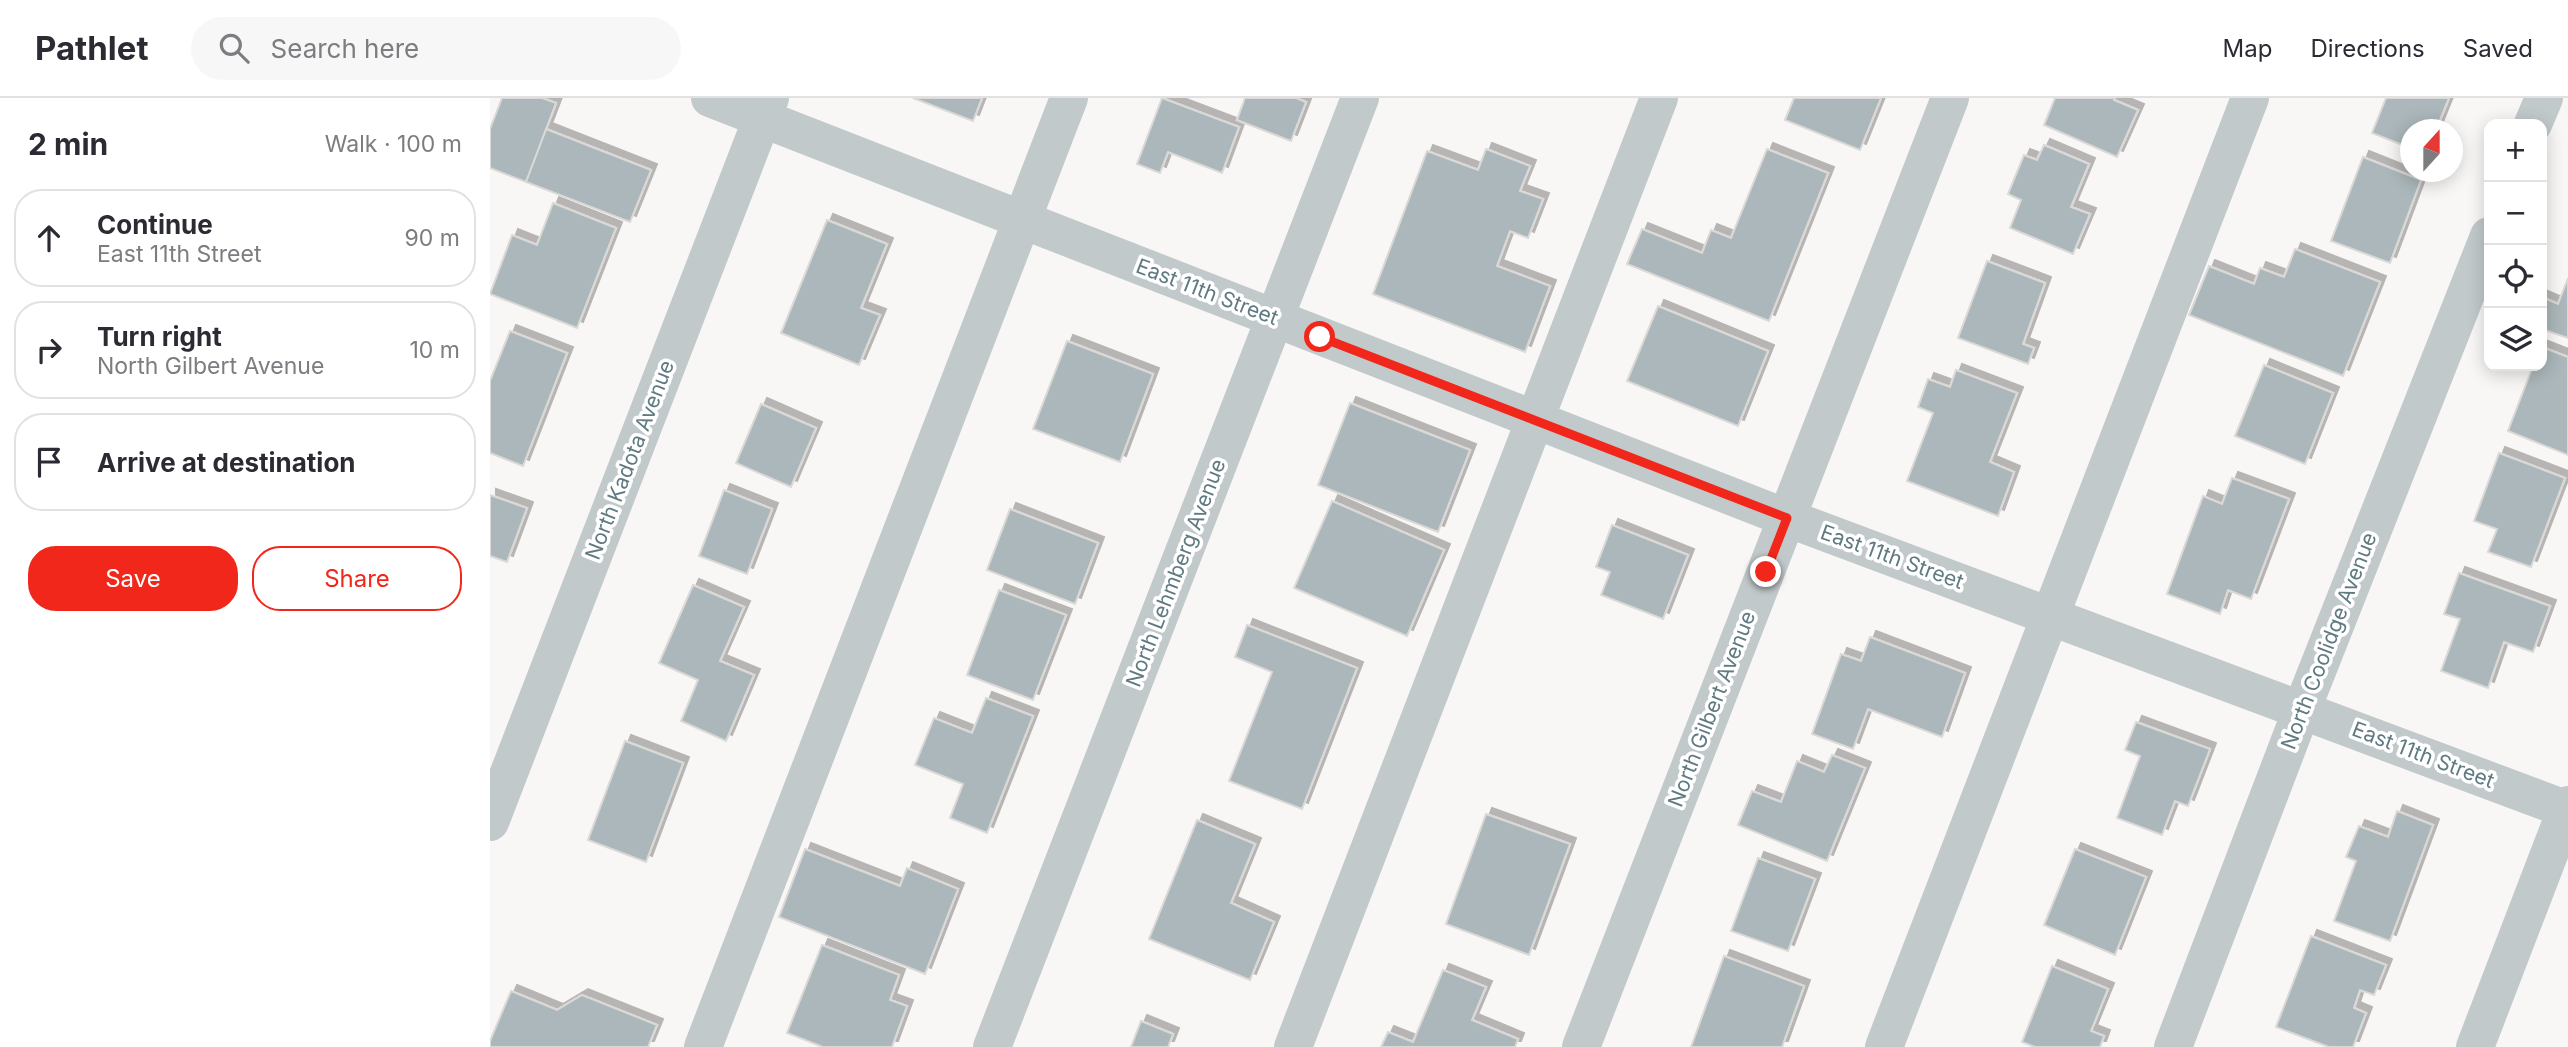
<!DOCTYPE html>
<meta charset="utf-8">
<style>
body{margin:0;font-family:Inter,sans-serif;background:#f7f7f7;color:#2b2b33}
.controls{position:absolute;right:21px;top:21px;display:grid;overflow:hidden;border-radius:14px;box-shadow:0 4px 18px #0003}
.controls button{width:63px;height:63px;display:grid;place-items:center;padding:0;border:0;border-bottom:2px solid #e1e1e2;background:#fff;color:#2b2b33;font:35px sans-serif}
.compass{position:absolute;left:1910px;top:21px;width:63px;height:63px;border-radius:50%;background:#fff;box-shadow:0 4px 18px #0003;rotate:21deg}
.stop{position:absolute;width:21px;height:21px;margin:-16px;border:5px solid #f2271b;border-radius:50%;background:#fff}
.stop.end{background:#f2271b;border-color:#fff;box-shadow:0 2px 7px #0008}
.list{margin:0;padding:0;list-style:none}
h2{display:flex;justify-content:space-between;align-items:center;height:91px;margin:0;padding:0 28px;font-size:30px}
h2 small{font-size:23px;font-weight:400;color:#7c7c81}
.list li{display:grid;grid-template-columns:46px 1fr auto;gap:21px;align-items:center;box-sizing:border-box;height:98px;margin:0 14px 14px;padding:0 14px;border:2px solid #e1e1e2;border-radius:28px}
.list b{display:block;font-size:26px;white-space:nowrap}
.list p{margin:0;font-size:23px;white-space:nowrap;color:#7c7c81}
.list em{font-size:23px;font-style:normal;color:#7c7c81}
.actions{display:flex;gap:14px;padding:21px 28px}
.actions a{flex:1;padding:16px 0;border:2px solid #f2271b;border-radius:28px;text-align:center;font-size:24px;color:#f2271b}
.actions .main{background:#f2271b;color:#fff}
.icon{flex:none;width:38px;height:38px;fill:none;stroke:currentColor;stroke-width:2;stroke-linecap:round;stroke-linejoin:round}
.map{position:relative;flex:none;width:2078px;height:949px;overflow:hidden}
header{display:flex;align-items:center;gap:42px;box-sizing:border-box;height:98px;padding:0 35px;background:#fff;border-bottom:2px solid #e1e1e2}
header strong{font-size:33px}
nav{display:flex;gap:38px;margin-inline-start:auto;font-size:24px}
.search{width:490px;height:63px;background:#f7f7f7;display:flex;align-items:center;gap:18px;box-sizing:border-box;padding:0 24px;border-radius:38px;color:#7c7c81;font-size:26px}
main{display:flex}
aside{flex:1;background:#fff}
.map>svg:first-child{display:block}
.building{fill:#abb7ba;stroke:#dad9d7;stroke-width:2;filter:url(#shadow)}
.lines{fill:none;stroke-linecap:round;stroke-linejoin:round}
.minor{stroke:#c2c9cb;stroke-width:38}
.route{stroke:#f2271b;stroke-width:9}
.labels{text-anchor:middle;stroke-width:7;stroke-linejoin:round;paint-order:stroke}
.street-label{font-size:21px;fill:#607a82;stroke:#fff}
</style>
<header>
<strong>Pathlet</strong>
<div class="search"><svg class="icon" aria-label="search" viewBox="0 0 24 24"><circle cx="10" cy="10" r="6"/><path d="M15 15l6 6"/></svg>Search here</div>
<nav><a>Map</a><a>Directions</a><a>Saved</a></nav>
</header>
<main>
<aside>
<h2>2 min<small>Walk · 100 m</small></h2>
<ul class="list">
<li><svg class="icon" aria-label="ahead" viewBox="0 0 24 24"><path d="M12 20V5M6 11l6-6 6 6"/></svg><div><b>Continue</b><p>East 11th Street</p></div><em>90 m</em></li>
<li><svg class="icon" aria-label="right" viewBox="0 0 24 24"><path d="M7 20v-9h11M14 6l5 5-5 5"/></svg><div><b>Turn right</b><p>North Gilbert Avenue</p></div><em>10 m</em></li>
<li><svg class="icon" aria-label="arrive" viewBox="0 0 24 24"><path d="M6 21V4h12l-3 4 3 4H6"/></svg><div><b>Arrive at destination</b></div></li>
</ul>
<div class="actions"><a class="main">Save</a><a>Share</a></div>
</aside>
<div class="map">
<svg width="2078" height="949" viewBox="0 0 2078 949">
<defs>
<filter id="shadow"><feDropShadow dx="6" dy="-6" stdDeviation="0" flood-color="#0004"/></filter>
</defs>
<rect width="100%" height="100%" fill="#f8f7f5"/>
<path class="building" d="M12 0H52L66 5 36 84 0 70V31Z
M423 0H492L483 23Z
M672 0 749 29 732 75 678 54 670 75 647 66Z
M755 0H806L816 4 801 43 747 22Z
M1304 0H1391L1370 52 1295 22Z
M1565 0H1625L1624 2 1648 12 1627 59 1554 27Z
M1896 0H1959L1946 32H1920V50L1882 35Z
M56 31 161 72 140 124 36 84Z
M1554 47 1599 66 1581 109 1600 116 1583 156 1520 130 1531 102 1518 96 1534 57 1547 62Z
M996 51 1040 68 1030 93 1053 101 1038 140 1020 133 1007 168 1060 188 1035 254 883 196 937 53 988 72Z
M1277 51 1338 75 1279 223 1137 166 1152 131 1212 155 1221 132 1241 140Z
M1873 59 1931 82 1900 165 1841 143Z
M63 105 126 130 87 230 0 196 22 137 47 147Z
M337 122 397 146 371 210 390 217 369 267 291 235Z
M1805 151 1890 184 1853 278 1699 217 1719 168 1764 186 1770 170 1794 179Z
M1497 163 1555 185 1533 246 1544 250 1538 266 1468 240Z
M2078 180V240L2052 231V199L2068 206Z
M1168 208 1278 253 1248 328 1137 283Z
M20 233 77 255 33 368 0 355V283Z
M577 243 663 276 630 364 543 331Z
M2052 249 2078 259V357L2018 333 2043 268H2052Z
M1774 267 1843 295 1815 366 1745 338Z
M1466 272 1527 295 1500 364 1524 374 1508 418 1417 383 1443 315 1428 309 1438 281 1460 289Z
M860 305 980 352 948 434 828 387Z
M271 306 326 330 301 389 246 365Z
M2009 355 2075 380 2041 469 1998 454 2007 431 1984 423Z
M1742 380 1799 401 1761 501 1738 492 1730 516 1677 496 1713 398 1732 406Z
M234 392 282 411 257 476 209 458Z
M0 397 37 410 17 464 0 458Z
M842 403 954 452 917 538 804 490Z
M520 411 608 445 585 506 497 472Z
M1122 427 1198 457 1173 521 1111 497 1120 474 1106 469Z
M1969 475 2060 508 2043 554 2014 544 1998 590 1951 573 1970 521 1954 516Z
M203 487 254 509 230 563 264 577 236 643 191 623 208 582 169 565Z
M509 492 576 517 543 602 477 577Z
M757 527 867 570 812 711 739 683 782 574 745 559Z
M1380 539 1475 575 1452 639 1378 611 1363 651 1322 636 1351 556 1371 563Z
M496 600 543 618 497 735 460 720 473 686 425 667 444 620 482 635Z
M1646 624 1720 651 1698 708 1685 703 1672 737 1627 720 1650 658 1635 652Z
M135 643 193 665 156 764 98 742Z
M1342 657 1375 670 1337 763 1248 727 1262 693 1291 704 1307 663 1334 674Z
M1907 713 1943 727 1900 843 1844 823 1866 763 1856 759 1869 728 1898 739Z
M996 716 1080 746 1039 857 956 826Z
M707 722 765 746 741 805 784 824 760 882 659 841Z
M315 751 410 788 417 770 468 791 435 876 289 819Z
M1585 751 1656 779 1625 857 1554 827Z
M1268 760 1325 781 1298 853 1241 833Z
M1821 838 1896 867 1884 897 1870 892 1864 910 1876 915 1863 949H1839L1786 929Z
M332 847 409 877 400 902 417 908 402 949H333L297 935Z
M1234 858 1314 888 1292 949H1201Z
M1562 868 1618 891 1601 933 1614 938 1610 949H1545L1532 944Z
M953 872 996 889 982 922 1028 941 1025 949H891L898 934 923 944Z
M21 893 67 912 92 897 167 927 158 949H0V943Z
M651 923 683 936 678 949H641Z"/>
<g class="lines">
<path class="minor" d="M220 0 1297 420 2078 712
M2043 26 2054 0
M0 724 280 0
M213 949 579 0
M502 949 870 0
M803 949 1169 0
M1091 949 1460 0
M1394 949 1760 0
M1683 949 1812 611 1999 138
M1985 949 2078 707"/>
</g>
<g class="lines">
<path class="route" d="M830 239 1297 420 1276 474"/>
</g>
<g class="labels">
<g class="street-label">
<text transform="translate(717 194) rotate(21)" y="7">East 11th Street</text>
<text transform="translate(140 362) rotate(-69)" y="7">North Kadota Avenue</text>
<text transform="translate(1402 459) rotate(20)" y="7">East 11th Street</text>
<text transform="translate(686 475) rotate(-69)" y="7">North Lehmberg Avenue</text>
<text transform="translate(1839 543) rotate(-69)" y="7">North Coolidge Avenue</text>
<text transform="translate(1222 611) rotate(-69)" y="7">North Gilbert Avenue</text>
<text transform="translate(1933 657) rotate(21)" y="7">East 11th Street</text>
</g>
</g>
</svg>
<div class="controls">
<button>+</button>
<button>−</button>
<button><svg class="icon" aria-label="locate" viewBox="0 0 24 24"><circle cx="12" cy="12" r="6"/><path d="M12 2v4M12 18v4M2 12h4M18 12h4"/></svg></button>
<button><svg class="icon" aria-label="layers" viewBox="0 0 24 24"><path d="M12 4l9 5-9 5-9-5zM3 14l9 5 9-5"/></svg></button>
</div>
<svg class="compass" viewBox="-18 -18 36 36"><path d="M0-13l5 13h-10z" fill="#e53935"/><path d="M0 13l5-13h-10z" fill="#7c7c81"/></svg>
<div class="stop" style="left:830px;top:239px"></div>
<div class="stop end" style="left:1276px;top:474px"></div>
</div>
</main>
